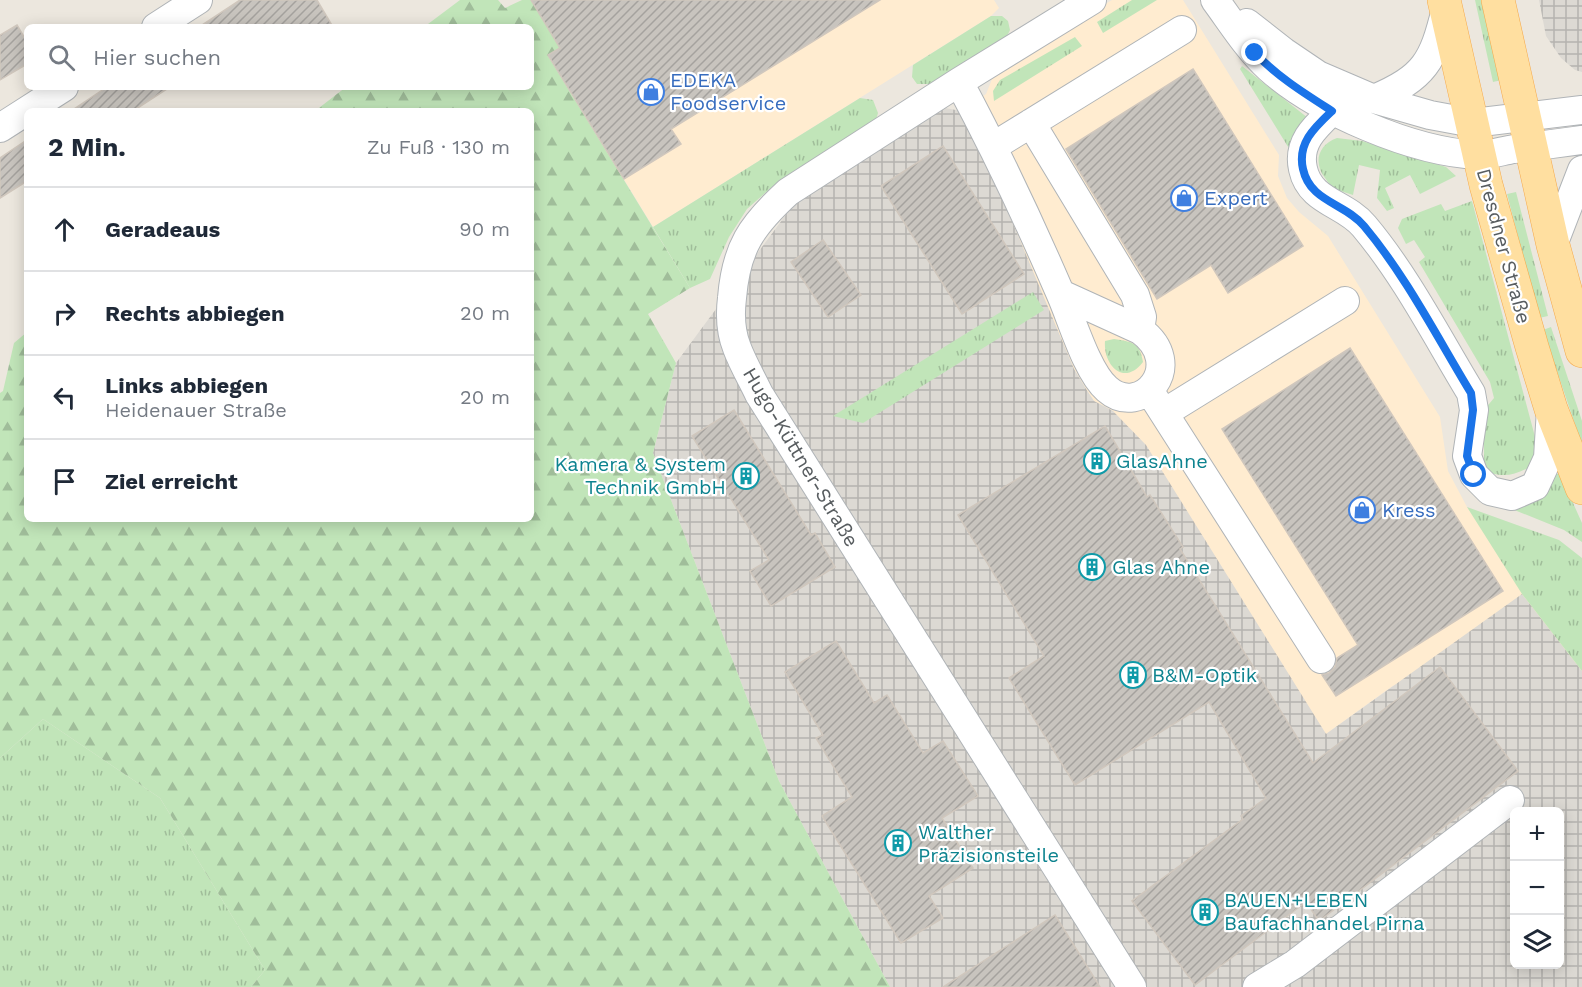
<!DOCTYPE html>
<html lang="de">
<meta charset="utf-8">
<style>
body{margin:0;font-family:"Work Sans",sans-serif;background:#f6f6f7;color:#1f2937}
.controls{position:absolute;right:18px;bottom:18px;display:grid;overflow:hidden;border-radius:9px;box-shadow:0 3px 15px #0003}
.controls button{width:54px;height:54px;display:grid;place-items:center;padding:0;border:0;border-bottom:2px solid #e0e1e3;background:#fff;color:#1f2937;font:30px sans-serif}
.stop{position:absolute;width:18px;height:18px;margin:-14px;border:4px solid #1a73e8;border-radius:50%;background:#fff}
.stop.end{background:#1a73e8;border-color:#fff;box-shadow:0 2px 6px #0008}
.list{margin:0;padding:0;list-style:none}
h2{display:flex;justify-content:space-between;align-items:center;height:78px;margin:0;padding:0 24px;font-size:26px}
h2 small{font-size:20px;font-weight:400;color:#747a83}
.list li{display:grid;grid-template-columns:39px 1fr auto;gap:18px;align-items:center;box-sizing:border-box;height:84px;padding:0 24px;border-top:2px solid #e0e1e3}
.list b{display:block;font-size:22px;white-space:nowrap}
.list p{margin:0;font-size:20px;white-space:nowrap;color:#747a83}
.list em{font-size:20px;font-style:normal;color:#747a83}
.icon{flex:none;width:33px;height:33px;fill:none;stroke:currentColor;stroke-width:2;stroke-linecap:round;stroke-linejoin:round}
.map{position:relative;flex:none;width:1582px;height:987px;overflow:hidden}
.search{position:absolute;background:#fff;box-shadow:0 3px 15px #0003;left:24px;top:24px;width:510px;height:66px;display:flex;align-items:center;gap:15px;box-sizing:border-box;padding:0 21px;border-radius:9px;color:#747a83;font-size:22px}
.panel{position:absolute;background:#fff;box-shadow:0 3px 15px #0003;left:24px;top:108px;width:510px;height:414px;border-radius:9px}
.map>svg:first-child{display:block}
.commercial{fill:#ffecd0;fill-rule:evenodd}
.industrial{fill:url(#industrial-grid);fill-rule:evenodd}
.grass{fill:url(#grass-tufts)}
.forest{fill:url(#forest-firs)}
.building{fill:url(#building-hatch);stroke:#d0c7bd;stroke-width:1.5}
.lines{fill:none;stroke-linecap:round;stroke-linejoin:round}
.minor-casing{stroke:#b0b4b7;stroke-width:30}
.major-casing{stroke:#f5aa4e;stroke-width:34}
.minor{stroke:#fff;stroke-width:28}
.major{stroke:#ffdfa0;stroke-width:33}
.route{stroke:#1a73e8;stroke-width:8}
.labels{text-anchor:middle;stroke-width:4.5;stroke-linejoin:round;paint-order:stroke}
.shop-label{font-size:20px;fill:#366cbe;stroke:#fff;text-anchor:start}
.street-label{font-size:20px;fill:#585d60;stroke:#fff}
.culture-label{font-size:20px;fill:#0d838f;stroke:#fff;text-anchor:start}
</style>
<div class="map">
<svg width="1582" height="987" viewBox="0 0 1582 987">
<defs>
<pattern id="industrial-grid" width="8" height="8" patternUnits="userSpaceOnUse" patternTransform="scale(1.5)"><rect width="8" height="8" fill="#dcd9d3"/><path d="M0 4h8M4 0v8" fill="none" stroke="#b5b3af"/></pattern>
<pattern id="grass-tufts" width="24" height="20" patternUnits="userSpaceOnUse" patternTransform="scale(1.5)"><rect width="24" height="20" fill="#c1e5b9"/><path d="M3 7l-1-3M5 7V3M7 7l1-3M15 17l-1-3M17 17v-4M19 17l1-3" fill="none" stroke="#a0bd9a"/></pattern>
<pattern id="forest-firs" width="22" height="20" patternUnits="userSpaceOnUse" patternTransform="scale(1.5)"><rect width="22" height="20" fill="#c1e5b9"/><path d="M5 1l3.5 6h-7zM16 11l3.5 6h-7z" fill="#a0bd9a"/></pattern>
<pattern id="building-hatch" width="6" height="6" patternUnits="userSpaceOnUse" patternTransform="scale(1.5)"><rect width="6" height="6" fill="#c8c4be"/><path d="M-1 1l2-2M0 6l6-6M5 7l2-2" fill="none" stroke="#a5a29e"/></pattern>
</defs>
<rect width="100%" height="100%" fill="#ece7de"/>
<path class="commercial" d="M531 0H994L999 8 991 16 653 227 548 55 560 47Z
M1112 0H1183L1279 155 1278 176 1287 198 1299 212 1328 236 1440 417 1448 471 1467 507 1582 671V987H1176L1394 685 1326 734 1113 411 1094 401 1086 389 1074 369 961 111 986 94 996 69ZM1514 812H1560V964H1514Z"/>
<path class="industrial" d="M1539 0H1582V72L1575 70 1561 58 1546 36Z
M940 107 961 111 988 164 1074 369 1086 389 1094 401 1113 411 1146 445 1326 734 1522 594 1582 671V987H890L779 781 653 453 676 363 796 201ZM1514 812H1560V964H1514Z"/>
<path class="grass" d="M1132 0H1157L1103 33 1097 22Z
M1475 0H1483L1501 80 1493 82Z
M991 16H1002L1008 21 1010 30 1005 40 932 84H917L912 77 913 65Z
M1075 37 1082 46 994 101 993 91 1000 80Z
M1242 66 1308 118 1290 150 1240 69Z
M860 98 873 100 878 113 875 123 773 186 747 209 729 237 710 279 690 288 653 227Z
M1337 138 1362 141 1446 167 1456 176 1420 194 1410 175 1385 188 1394 208 1387 211 1377 198 1380 170 1359 165 1353 195C1347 193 1340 191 1335 189 1331 187 1328 182 1325 178 1313 162 1318 145 1337 138Z
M1516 192 1548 316 1539 318 1507 194Z
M1472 201 1538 448 1532 466C1515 475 1505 478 1487 472L1484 461V410L1494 398 1490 382 1419 262 1425 257 1414 240 1406 244 1398 228 1402 219 1441 204 1445 211Z
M1033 292 1044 310 863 423 833 416Z
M1551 327 1582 421V445L1543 330Z
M1114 339C1132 342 1140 342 1143 362 1124 387 1103 365 1105 341Z
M1553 474H1560L1582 523V542L1564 530 1507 507Z
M1467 507 1559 540 1582 558V671L1522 594Z
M43 719 160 798 265 970 251 987H0V758Z"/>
<path class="forest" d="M460 0H498L505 8 522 0H531L560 48 548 56 690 288 648 314 676 363 653 453 779 781 890 987H251L265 970 160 798 43 719 0 758V393L3 391 14 343 27 332V519H531V111H315L346 87H531V27H424Z"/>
<path class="building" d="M240 0H317L333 27H199Z
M531 0H880L671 129 681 144 624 179 548 55 560 48Z
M17 25 27 42V64L0 80V35Z
M1193 69 1303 246 1228 293 1211 265 1157 299 1066 149Z
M107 87H170L133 111H71Z
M27 140V181L0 198V158Z
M943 146 1024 274 962 314 881 186Z
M823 240 861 295 828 317 791 262Z
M1350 348 1503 591 1336 696 1322 675 1329 673 1335 667 1337 658 1358 645 1222 429Z
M734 410 811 535 815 533 835 567 771 606 750 571 769 560 692 436Z
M1105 426 1147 497 1150 495 1183 547 1180 549 1313 763 1440 667 1518 771 1319 921 1306 902 1195 985 1132 901 1243 819 1241 816 1266 798 1209 702 1075 785 1009 678 1044 656 958 515Z
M836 641 874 703 887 695 923 753 943 741 978 796 942 818 973 868 929 896 943 918 901 943 822 816 852 797 816 738 823 735 785 672Z
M1055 915 1100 987H943Z"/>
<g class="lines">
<defs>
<path id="minor" d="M1092 0 959 82 788 192C751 226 736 248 732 298 730 314 731 333 737 348 743 364 752 379 759 394L1132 987
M1215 0C1232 23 1248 49 1269 68 1317 111 1413 152 1478 155 1489 155 1502 151 1514 149 1537 146 1559 143 1582 140
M1247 23 1284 52 1318 75 1374 99 1430 115 1473 123 1582 110
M156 27 198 0
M959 82C996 151 1030 223 1061 295 1072 320 1087 372 1107 389 1141 419 1188 365 1140 330L1061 294
M1374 99C1425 77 1433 62 1446 9
M1332 111C1315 127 1297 143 1303 169 1310 202 1345 203 1364 226 1406 276 1437 337 1471 393L1474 410 1467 456 1474 475 1490 491 1512 496 1535 486 1548 458 1551 409
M1031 123 1135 295 1142 317 1140 330
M0 128 64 87
M994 146 1182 30
M1553 245 1582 170
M1149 390 1321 659
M1164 413 1345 301
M1257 987 1295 964 1510 800"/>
<path id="major" d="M1444 0 1486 185 1532 347 1551 409 1582 488
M1498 0 1553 245 1582 351"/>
</defs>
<use href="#minor" class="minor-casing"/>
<use href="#major" class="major-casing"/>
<use href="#minor" class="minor"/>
<use href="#major" class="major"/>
</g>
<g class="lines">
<path class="route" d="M1255 53C1278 77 1304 93 1332 111 1315 127 1297 143 1303 169 1310 202 1345 203 1364 226 1406 276 1437 337 1471 393L1473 410 1467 456 1474 475"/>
</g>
<defs>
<symbol id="shop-ring" viewBox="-11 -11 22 22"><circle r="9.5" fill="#fff" stroke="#3f7fe0" stroke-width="1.5"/><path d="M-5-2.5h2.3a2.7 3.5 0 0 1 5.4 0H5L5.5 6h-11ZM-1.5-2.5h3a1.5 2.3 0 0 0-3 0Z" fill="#3f7fe0"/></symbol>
<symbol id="building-ring" viewBox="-11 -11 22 22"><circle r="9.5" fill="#fff" stroke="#0f9aa8" stroke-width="1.5"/><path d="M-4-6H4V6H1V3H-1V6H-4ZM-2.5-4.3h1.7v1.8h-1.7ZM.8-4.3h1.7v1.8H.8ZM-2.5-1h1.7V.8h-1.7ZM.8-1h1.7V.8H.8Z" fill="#0f9aa8"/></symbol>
</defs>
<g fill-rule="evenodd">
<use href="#shop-ring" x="636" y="77" width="30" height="30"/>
<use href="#shop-ring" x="1169" y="183" width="30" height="30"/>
<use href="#building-ring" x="1082" y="446" width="30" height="30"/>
<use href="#building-ring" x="731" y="461" width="30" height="30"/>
<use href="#shop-ring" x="1347" y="495" width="30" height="30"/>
<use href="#building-ring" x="1077" y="552" width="30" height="30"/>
<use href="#building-ring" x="1118" y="660" width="30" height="30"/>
<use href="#building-ring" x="883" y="828" width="30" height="30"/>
<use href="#building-ring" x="1190" y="897" width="30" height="30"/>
</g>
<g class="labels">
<g class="shop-label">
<text x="670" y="87">EDEKA<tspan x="670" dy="23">Foodservice</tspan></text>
<text x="1204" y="205">Expert</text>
<text x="1382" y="517">Kress</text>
</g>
<g class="street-label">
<text transform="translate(1504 246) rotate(75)" y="7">Dresdner Straße</text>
<text transform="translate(801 457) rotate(59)" y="7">Hugo-Küttner-Straße</text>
</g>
<g class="culture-label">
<text x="1116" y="468">GlasAhne</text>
<text x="726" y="471" text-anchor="end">Kamera &amp; System<tspan x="726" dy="23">Technik GmbH</tspan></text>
<text x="1112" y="574">Glas Ahne</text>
<text x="1152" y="682">B&amp;M-Optik</text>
<text x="918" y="839">Walther<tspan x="918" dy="23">Präzisionsteile</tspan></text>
<text x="1224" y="907">BAUEN+LEBEN<tspan x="1224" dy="23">Baufachhandel Pirna</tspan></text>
</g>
</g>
</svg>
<div class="controls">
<button>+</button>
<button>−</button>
<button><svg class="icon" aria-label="layers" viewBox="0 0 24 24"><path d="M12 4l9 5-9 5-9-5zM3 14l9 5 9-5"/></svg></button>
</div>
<div class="stop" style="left:1474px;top:475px"></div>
<div class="stop end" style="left:1255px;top:53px"></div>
<div class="search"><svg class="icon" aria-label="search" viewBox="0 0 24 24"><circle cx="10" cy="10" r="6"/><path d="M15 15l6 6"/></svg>Hier suchen</div>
<section class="panel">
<h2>2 Min.<small>Zu Fuß · 130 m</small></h2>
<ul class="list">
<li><svg class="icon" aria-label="ahead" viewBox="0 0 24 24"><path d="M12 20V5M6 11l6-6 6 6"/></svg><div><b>Geradeaus</b></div><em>90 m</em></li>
<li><svg class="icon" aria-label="right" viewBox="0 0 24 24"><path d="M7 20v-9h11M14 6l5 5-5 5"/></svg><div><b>Rechts abbiegen</b></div><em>20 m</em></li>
<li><svg class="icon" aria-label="left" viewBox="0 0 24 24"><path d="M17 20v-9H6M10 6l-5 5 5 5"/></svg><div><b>Links abbiegen</b><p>Heidenauer Straße</p></div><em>20 m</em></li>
<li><svg class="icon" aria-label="arrive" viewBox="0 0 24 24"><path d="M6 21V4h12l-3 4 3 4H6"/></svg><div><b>Ziel erreicht</b></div></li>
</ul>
</section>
</div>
